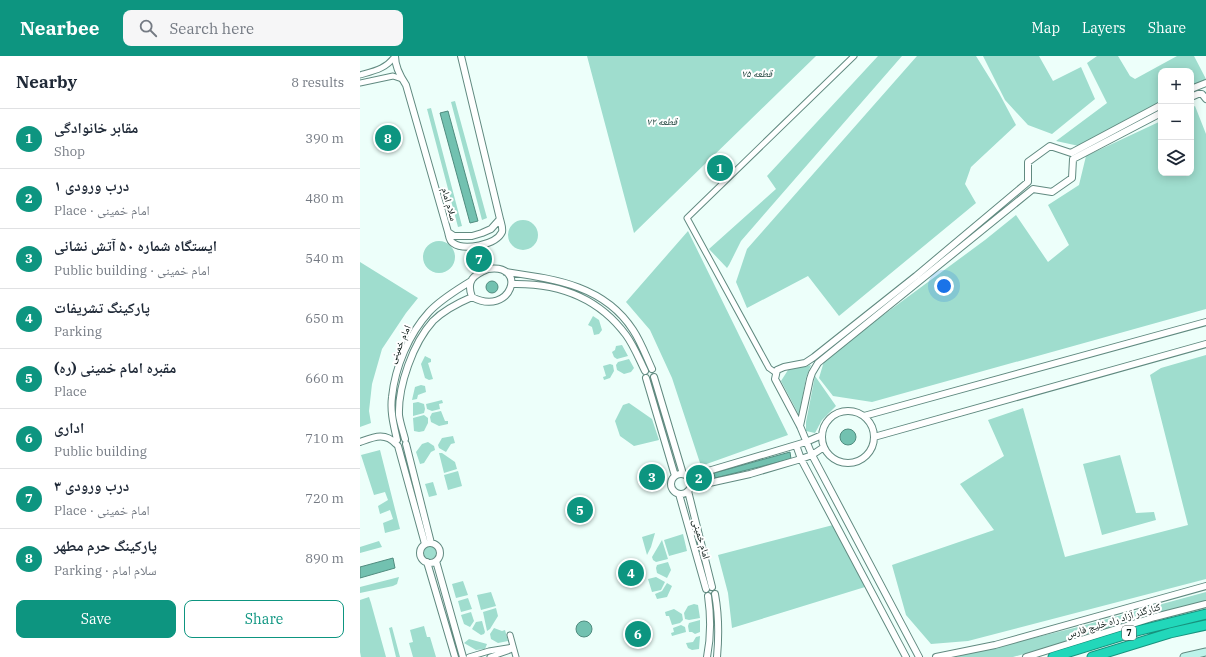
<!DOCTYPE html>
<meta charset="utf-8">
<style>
body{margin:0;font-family:"IBM Plex Serif","Noto Naskh Arabic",serif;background:#f6f6f7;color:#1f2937}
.controls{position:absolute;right:12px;top:12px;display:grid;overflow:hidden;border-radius:8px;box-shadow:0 2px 10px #0003}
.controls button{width:36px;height:36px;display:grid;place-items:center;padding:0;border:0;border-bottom:1px solid #e0e1e3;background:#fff;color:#1f2937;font:20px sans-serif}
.you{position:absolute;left:584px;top:230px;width:14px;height:14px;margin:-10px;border:3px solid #fff;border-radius:50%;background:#1a73e8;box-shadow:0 0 0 6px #1a73e833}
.badge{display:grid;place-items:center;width:26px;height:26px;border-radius:50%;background:#0d9580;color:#fff;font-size:13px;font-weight:700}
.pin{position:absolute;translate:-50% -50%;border:2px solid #fff;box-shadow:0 1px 4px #0006}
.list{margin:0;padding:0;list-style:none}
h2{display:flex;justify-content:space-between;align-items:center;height:52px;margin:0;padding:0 16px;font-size:17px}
h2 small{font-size:13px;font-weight:400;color:#747a83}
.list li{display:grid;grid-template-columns:26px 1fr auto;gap:12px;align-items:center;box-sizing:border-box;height:60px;padding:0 16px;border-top:1px solid #e0e1e3}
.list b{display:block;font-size:15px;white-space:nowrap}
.list p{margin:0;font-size:13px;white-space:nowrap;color:#747a83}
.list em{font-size:13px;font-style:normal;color:#747a83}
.actions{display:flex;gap:8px;padding:12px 16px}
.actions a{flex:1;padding:9px 0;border:1px solid #0d9580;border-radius:8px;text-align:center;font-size:14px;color:#0d9580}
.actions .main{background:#0d9580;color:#fff}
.icon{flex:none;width:22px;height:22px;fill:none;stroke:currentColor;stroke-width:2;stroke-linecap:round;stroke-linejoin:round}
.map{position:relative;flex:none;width:846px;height:601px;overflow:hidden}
header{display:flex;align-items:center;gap:24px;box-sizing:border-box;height:56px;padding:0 20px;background:#0d9580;color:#fff}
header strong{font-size:19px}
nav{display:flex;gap:22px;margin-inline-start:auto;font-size:14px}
.search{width:280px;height:36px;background:#f6f6f7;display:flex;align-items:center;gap:10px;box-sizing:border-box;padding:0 14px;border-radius:8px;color:#747a83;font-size:15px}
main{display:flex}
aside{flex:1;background:#fff}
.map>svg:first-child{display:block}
.green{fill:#9fddce}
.water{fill:#72c1b0;stroke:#508c7f}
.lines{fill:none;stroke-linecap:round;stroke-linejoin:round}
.minor-casing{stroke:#618a80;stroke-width:7}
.tertiary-casing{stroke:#618a80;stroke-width:8}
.secondary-casing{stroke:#618a80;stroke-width:9}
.motorway-casing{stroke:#17927d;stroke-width:11}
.minor{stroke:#fff;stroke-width:5}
.tertiary{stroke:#fff;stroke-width:6}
.secondary{stroke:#bdf3ea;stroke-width:7}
.motorway{stroke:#22d7ba;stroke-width:9}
.labels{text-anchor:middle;stroke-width:4;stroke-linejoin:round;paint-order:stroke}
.shield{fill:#fff;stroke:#4e5856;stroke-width:1}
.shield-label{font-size:9px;font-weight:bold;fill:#02110d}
.park-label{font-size:10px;font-style:italic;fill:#143a33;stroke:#fff}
.street-label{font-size:10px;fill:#02110d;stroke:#fff}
</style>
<header>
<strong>Nearbee</strong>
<div class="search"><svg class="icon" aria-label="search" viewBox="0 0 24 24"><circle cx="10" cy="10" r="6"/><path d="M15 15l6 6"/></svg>Search here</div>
<nav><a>Map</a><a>Layers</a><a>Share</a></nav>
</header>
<main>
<aside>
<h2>Nearby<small>8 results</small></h2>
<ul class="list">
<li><span class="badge">1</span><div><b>مقابر خانوادگی</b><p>Shop</p></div><em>390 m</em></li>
<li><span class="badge">2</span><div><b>درب ورودی ۱</b><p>Place · امام خمینی</p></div><em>480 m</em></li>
<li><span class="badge">3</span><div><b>ایستگاه شماره ۵۰ آتش نشانی</b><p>Public building · امام خمینی</p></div><em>540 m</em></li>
<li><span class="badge">4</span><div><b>پارکینگ تشریفات</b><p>Parking</p></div><em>650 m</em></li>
<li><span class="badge">5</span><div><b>مقبره امام خمینی (ره)</b><p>Place</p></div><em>660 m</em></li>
<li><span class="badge">6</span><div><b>اداری</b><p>Public building</p></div><em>710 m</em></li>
<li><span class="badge">7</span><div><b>درب ورودی ۳</b><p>Place · امام خمینی</p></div><em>720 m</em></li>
<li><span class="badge">8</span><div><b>پارکینگ حرم مطهر</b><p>Parking · سلام امام</p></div><em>890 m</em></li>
</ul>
<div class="actions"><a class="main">Save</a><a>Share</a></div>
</aside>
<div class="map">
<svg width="846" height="601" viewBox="0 0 846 601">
<rect width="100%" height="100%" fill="#edfffa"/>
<path class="green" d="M227 0H456L274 177Z
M518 0H542L381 185 369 209 367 212 349 193 416 133 407 120Z
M557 0H616L639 37 656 69 611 111 605 128 616 147 479 260 448 220 387 252 376 226 387 193Z
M623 0H679L693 25 721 11 735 43 692 78 668 69 645 44Z
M737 0H758L770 20 775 23 817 0H834L846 23 831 31V15H801V47L719 90 696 85 747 47 727 7Z
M95 45 127 162 122 164 91 46Z
M835 50 846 78V253L512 346 473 340 459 322 465 302 625 184 656 159 688 206 709 189 688 149 719 129 726 100 801 65V117H831V52Z
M71 52 102 170 98 171 67 53Z
M148 179a15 15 0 1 1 30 0a15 15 0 1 1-30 0Z
M328 175 428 379 341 410 312 322 290 274 266 246Z
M63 201a16 16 0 1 1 32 0a16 16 0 1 1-32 0Z
M0 206 58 242 46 257 22 293 12 328 9 355 11 367 0 371Z
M233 260 239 264 242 274 239 278 234 279 232 271 228 269Z
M262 289 268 300 257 303 254 301 252 296 255 294 256 290Z
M846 299V523L608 585 571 588 546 559 532 509 634 474 600 428 644 400 628 364 663 352 705 501 828 469 790 319 801 312Z
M65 300 71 303V306L68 307 73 323 69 324 65 322 61 308Z
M269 303 274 312 271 316 264 318 257 314 256 309 258 306Z
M250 308 253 309 254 315 250 322 244 324 243 321 246 320 243 310Z
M451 309 446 322 439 359 421 325 428 314Z
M455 320 476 350 462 364 455 377 446 375V366Z
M61 329 65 330 66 336 58 339 57 343 52 344 55 331Z
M82 344 83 347 79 348 80 353 72 355 67 353 66 348Z
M58 346 64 348 65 353 64 357 53 360V347Z
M269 347 292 363 299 384 274 390 260 380 255 365 263 349Z
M81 355 85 365H88V368L79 370 71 366 70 361 72 357Z
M64 359 68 362V367L64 375 59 376 54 375 53 362Z
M93 380 95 387 91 388 86 396 79 392 78 389 82 382Z
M68 386 74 390 75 394 71 396 64 407 60 408 56 396 62 388Z
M20 394 40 473 25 477 23 467 33 463 30 454 20 458 18 450 28 444 25 436 14 439 1 399Z
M79 397H82L95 406 97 413 84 417Z
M760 399 776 457 794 456 796 464 742 479 723 408Z
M98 415 102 430 88 434 84 419Z
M73 426 77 439 69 441 65 428Z
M473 469 505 531 372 572 368 537 358 499Z
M295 477 291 491 287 499 282 481Z
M323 478 327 495 309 500 304 484Z
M302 484 308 503 296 506 293 504 292 501Z
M19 485 22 491 0 497V491Z
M63 496a7 7 0 1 1 14 0a7 7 0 1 1-14 0Z
M308 506 311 514 307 522 297 517 296 512 297 509Z
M39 521 37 528 33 530 0 537V531Z
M296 521 305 526 301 534 292 536 288 523Z
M103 525 108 539 96 542 92 528Z
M307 527 312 530 307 541 297 543 295 538 302 535Z
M131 536 136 550 121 554 117 539Z
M846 536V546L653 601H595L714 572Z
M9 541 11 547 26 601H1L0 596V544Z
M108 542 112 553 101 556 98 545Z
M334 548 338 549 340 562 329 564 325 563 324 557 328 550Z
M136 552 138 560 130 573 127 575 123 556Z
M314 553 322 558 323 564 320 567 312 569 309 560H306L305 556Z
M111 556 114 565 110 571 104 568 101 559Z
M340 564V576L335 578 332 576H329L328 570 329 567Z
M122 565 125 576 124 578 121 579 112 573 116 566Z
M321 569 325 571 326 576 312 580 311 577 314 576 313 572Z
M64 570 67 581H70L76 601H53L49 587 53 586 50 574Z
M32 571 40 601H36L29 572Z
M134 572 142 575 145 574 148 585 138 587 131 583 130 578Z
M340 580 339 593 332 594 328 592 326 587 333 586 336 581Z
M109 583 127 588 125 593 116 594 104 587Z"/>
<path class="water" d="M88 55 118 165 110 167 80 57Z
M126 231a6 6 0 1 1 12 0a6 6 0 1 1-12 0Z
M480 381a8 8 0 1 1 16 0a8 8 0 1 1-16 0Z
M430 396 431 403 355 422 354 417Z
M33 502 35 512 0 522V511Z
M216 573a8 8 0 1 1 16 0a8 8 0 1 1-16 0Z"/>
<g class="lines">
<defs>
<path id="minor" d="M0 19C14 15 26 13 35 0
M0 27 33 20 42 23
M416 317 409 312 327 162 494 0
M150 579 156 601
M109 601 129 595 153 591
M130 601 150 594 153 591"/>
<path id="tertiary" d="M35 0C35 11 40 20 46 29L88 176 94 180H112L122 177 131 173 140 163 101 0
M831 33 846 27
M831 41 838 38H842L846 43
M88 176C89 179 89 185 93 187 104 195 136 189 142 176 143 172 141 167 140 163
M128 213C169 207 151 262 112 241 106 225 113 219 128 213Z
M146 216C194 223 244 229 273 274 281 286 286 300 292 313
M152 228C198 227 238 241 266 279 274 290 279 303 285 315
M294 321 323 418
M286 322 315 420
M462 381a26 26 0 1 1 52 0a26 26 0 1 1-52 0Z
M504 360 846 266
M440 370 450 323 452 317 458 307 673 133 692 136 712 122 713 103 801 57
M514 381 846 288
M45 383C43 375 40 367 39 359 38 330 53 287 73 265 84 254 98 247 112 241
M37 384C34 370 30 356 32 341 35 311 49 278 69 256 81 243 97 234 111 225
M0 386C14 381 25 376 36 388
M46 388 71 487
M436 389 441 403 546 601
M38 390 65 488
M311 428a10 10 0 1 1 20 0a10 10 0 1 1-20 0Z
M328 421 446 386 462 379
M331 431 390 418 441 403 452 399 464 391
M328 435 352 531
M319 438 346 533
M60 497a10 10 0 1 1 20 0a10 10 0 1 1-20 0Z
M76 505 103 601
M67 506 95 601
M355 538C359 560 359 579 357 601
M347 601C351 581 351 561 348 540
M559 601 452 399 440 370 415 323 417 314 424 311 445 307 454 301 556 220 668 126V106L690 90 711 97 801 49
M576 601 635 589 846 530
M666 601 795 561 846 548"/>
<path id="secondary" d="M824 601 846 596"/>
<path id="motorway" d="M693 601 777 575 846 558
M732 601 810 577 846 569"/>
</defs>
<use href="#minor" class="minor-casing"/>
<use href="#tertiary" class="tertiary-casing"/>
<use href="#secondary" class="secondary-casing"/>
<use href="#motorway" class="motorway-casing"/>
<use href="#minor" class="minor"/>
<use href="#tertiary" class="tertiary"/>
<use href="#secondary" class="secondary"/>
<use href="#motorway" class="motorway"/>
</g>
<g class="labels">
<rect class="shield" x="762" y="570" width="14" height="14" rx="3"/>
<g class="shield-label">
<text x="769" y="580">7</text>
</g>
<g class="park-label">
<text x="397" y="21">قطعه ۷۵</text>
<text x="302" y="69">قطعه ۷۲</text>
</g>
<g class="street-label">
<text transform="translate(90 148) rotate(74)" y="4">سلام امام</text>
<text transform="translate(39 288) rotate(-66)" y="4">امام خمینی</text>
<text transform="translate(342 483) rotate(74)" y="4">امام خمینی</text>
<text transform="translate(753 564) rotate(-17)" y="4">کنارگذر آزاد راه خلیج فارس</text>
</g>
</g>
</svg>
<div class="controls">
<button>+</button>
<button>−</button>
<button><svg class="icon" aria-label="layers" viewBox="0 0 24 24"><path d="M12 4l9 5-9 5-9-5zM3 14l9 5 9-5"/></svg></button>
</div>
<div class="you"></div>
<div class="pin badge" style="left:360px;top:112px">1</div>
<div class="pin badge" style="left:339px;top:422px">2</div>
<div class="pin badge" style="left:292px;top:421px">3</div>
<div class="pin badge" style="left:271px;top:517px">4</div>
<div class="pin badge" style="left:220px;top:454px">5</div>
<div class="pin badge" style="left:278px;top:578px">6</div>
<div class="pin badge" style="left:119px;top:203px">7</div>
<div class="pin badge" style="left:28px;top:82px">8</div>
</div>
</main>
